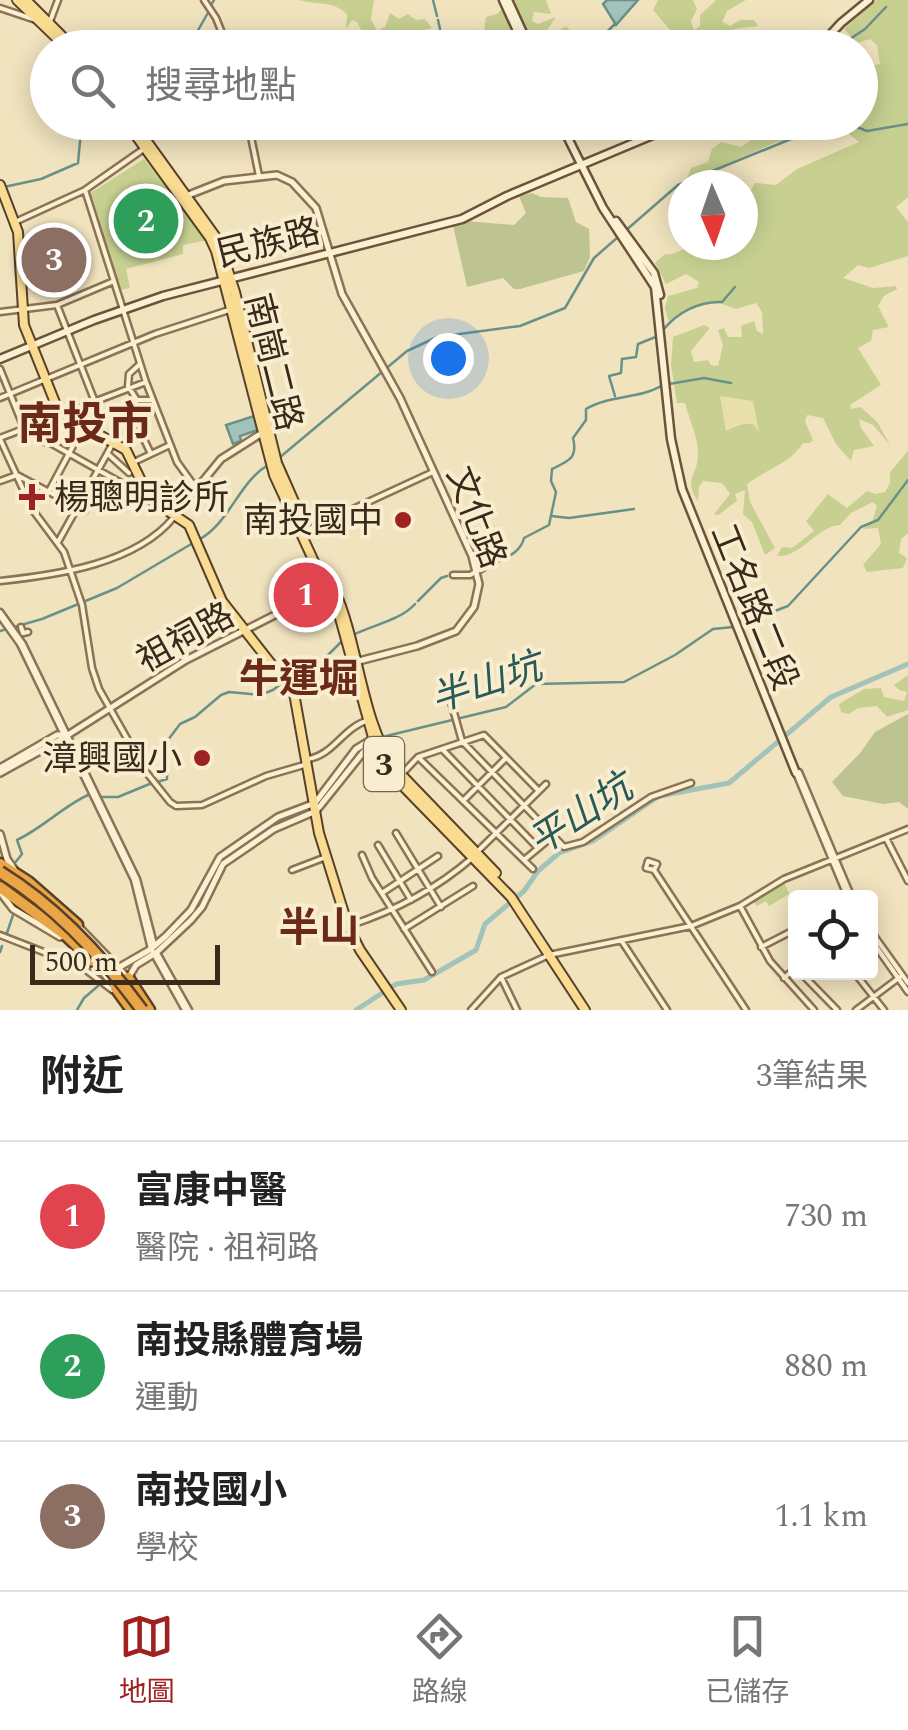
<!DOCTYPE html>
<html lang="zh-TW">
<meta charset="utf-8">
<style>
body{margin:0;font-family:Spectral,"Noto Sans TC",serif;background:#f2f2f2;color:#222}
.controls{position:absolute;right:30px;bottom:30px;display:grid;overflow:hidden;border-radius:10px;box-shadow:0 5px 25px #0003}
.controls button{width:90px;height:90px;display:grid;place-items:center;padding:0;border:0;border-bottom:2px solid #e0e0e0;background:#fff;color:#222;font:50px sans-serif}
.compass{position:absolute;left:668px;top:170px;width:90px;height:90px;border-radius:50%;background:#fff;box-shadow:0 5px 25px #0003;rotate:178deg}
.scale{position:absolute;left:30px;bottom:25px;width:190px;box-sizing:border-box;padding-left:10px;border:5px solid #392a1b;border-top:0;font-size:28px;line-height:35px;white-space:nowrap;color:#392a1b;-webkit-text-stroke:8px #f8edce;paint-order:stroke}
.you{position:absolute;left:448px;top:358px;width:35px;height:35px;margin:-25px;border:8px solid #fff;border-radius:50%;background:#1a73e8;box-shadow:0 0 0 15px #1a73e833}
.badge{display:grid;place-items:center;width:65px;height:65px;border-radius:50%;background:#9f2220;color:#fff;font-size:32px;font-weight:700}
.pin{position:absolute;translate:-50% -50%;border:5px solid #fff;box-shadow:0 2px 10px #0006}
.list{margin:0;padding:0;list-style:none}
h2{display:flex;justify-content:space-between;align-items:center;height:130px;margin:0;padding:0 40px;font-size:42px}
h2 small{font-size:32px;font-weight:400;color:#767676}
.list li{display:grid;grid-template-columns:65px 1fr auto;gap:30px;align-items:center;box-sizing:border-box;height:150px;padding:0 40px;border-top:2px solid #e0e0e0}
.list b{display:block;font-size:38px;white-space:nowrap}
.list p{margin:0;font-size:32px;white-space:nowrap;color:#767676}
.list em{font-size:32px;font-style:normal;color:#767676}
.icon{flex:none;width:55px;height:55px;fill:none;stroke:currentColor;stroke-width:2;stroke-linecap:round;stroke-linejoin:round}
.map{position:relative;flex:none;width:908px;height:1010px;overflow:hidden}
.search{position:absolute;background:#fff;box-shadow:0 5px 25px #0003;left:30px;right:30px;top:30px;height:110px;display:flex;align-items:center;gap:25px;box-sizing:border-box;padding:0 35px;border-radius:55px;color:#767676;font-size:38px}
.sheet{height:580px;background:#fff}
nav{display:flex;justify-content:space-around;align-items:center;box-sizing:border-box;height:140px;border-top:2px solid #e0e0e0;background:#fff;font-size:28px;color:#767676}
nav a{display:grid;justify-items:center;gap:5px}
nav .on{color:#9f2220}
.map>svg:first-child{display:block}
.farmland{fill:#e8dfab}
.green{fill:#c7d091;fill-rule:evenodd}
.cemetery{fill:#bdc491}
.water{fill:#a2c3ba;stroke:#689188;stroke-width:2.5}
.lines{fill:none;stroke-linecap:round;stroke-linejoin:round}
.stream{stroke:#689188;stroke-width:2.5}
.canal{stroke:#a2c3ba;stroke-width:5}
.minor-casing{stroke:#8b7355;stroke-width:9}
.tertiary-casing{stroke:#8b7355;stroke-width:10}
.secondary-casing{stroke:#6d5439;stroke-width:11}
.primary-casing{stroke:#58412a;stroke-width:12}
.motorway-casing{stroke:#58412a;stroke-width:15}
.minor{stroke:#fcf0d2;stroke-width:4}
.tertiary{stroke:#fcf0d2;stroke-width:5}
.secondary{stroke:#fcf0d2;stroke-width:6}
.primary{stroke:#f9db92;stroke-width:8}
.motorway{stroke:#e9a546;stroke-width:10}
.motorway-bridge-casing{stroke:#58412a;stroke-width:15;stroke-linecap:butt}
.motorway-bridge{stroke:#e9a546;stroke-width:10}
.poi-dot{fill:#9f2220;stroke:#f8edce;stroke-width:4}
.labels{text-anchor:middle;stroke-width:8;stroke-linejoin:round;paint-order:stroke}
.shield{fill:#f8edce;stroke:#726451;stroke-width:2.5}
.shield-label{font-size:32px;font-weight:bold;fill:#392a1b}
.street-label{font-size:35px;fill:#392a1b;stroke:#f8edce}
.poi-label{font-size:35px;fill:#392a1b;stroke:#f8edce;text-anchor:end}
.water-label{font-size:38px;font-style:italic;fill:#295a58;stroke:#f8edce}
.quarter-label{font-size:40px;font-weight:bold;fill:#6a2a17;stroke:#f8edce}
.district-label{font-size:45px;font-weight:bold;fill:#6a2a17;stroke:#f8edce}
</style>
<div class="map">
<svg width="908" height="1010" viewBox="0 0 908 1010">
<rect width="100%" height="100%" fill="#f1e3be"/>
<path class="farmland" d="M720 396 755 401 759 432 744 423 734 425 726 431Z"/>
<path class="green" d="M299 0H374L371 19 377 31 385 27 390 13 399 19 408 14 416 20 425 19 432 28 419 32V47H412L400 37 392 40V47H370L357 22 352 20 346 29 347 14C332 0 315 5 299 0Z
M500 0H546L551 14 534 12 532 21 538 24 556 17 547 30 549 36 556 38 562 28 567 27 586 47 543 45 539 32 528 40 533 47 475 48 480 41 477 29 484 31 486 17 497 14 506 5Z
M658 0H693L697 9 691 21 694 30 700 26V15L716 0H746L727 11 722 22 730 26 740 20H754L758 26 734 29 724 40 712 41 706 47H673L677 38 653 10Z
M876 0H908V197L896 207 908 222V256L869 268 858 265 843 278 873 288 896 286 897 289 884 296 878 306 889 327 873 330 871 341 858 348 881 385 850 405 851 409 861 407 878 423 890 445 873 425 859 419 861 428 874 446 854 450 851 461 836 444 823 418 807 415 805 421 813 440 810 443H803C791 463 765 470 747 484L750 502 775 548 765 555 752 522 743 514 745 490 735 494 737 501 718 515 714 514 730 494 722 483 703 481 699 487 698 501C682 478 699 475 698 453 698 437 689 419 685 403H677L671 365 673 337 704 325 710 328 691 351 694 362 708 360 711 365 718 366 723 345 718 330 724 328 728 337H742L741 326 754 321 757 331 763 334 762 312 756 303 736 309 714 301 678 315 669 323 665 308 668 296 697 288 699 282 686 274 666 284 655 263 665 254C677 256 683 247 694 245 703 243 731 245 743 245V195L750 192 755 183 776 185 797 169 859 142 844 130 810 139 777 142 686 181 691 168 708 162 712 149 721 142 741 147 756 137 785 127 783 123 860 122 864 97 861 68 880 64 877 45 870 39 857 43 844 29ZM720 396 753 401 759 432 753 424C740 423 735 427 726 431Z
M144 159 208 240 183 245V254L126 269 130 288 120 290 89 194Z
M908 451V533L901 539 899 553 907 558 903 568 867 572 863 565 881 544 878 528 862 529 872 523 877 506 873 502 851 513 840 525C817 526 801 558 777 556L782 547 792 548 814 531 806 521 828 494 847 508 867 491 876 494 885 492 890 483V472Z
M908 675V710L887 717 877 706 858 708 849 714 841 712 839 704 864 689 881 688 884 697 904 701 907 692 899 690 894 685Z
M784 881 789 894 769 906 766 901 757 906 752 900Z"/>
<path class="cemetery" d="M532 193 541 197 568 198 576 222 589 229 590 257 584 271 520 289H514L503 278 467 287 453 225 465 221 514 225 526 213 519 196Z
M908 714V809L899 802 883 804 843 796 832 782 861 752 875 732Z"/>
<path class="water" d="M607 0H638L616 25 603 4Z
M254 416 258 430 240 436 241 441 233 444 226 425Z"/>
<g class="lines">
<path class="stream" d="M433 0 437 16
M211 5 214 0
M438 20 444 48
M188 48 209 11
M590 48 615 24
M849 48 850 39 865 29 886 7
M193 122 217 134H245L281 125 305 133 363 122
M465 122 474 128 501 122
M844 122 867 131 908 124
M4 187 41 179 78 163 81 131 90 122
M624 232 678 185 813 130 843 122
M663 330C678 312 699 301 722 302L735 287
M669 384 704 378 731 383
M615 396 609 376 621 373 622 359 636 357 638 344 658 336
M279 458 407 351 437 337 520 326 565 308 594 258 618 237
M551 516 569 518 634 509
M200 539C230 522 239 482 268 465
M485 569C499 559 520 556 524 538L549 525 556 492 551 481 552 469C569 461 578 458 573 438L586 420V409C609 395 639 399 661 386
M418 601 441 578 447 576
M0 631 42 619 117 588 193 543
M353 635C373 625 401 620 415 604
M382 737 506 707 536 684 624 682 675 655 713 629 733 627 788 606 861 527 878 520 908 480
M157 782 167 779 168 740 180 724 195 717 221 695 229 692 260 695 273 690 309 662 327 656 343 640
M330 790 360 750 370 743
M99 797H118L152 783
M14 864 22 854 17 840C43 828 63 806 90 794
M217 868 272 825 310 809
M7 933 14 912
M173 934 196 908 213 875
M0 952 2 946
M125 967 149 953
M77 1010 84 998 98 986"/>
<path class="canal" d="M356 1010 396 984 424 980 476 950 485 924 524 891 538 871 559 853 593 841 659 796 729 783 831 697 908 664"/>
<defs>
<path id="minor" d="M204 0 216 18 228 48
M0 8 33 19
M49 24 58 0
M248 122 259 176
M85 190 146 382 177 462 195 487
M15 222 85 190 145 148
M57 305 95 402
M0 312 57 305 114 281
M140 364 129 374 128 386 137 400H153
M0 369 24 428 146 497
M0 398 155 334 229 310
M67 412 146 382
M125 426 142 435 151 454
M0 438 52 418
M0 439 32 509 64 552 82 605 92 668 99 689 146 772 170 802 176 806 202 805 266 776 304 765
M44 442 58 421
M108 454 129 473
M134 462 170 445
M0 481 17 475 85 511
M49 491 82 429
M303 532 433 472
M58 542 137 400
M453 575H470L483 568
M0 581C57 575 136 564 174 517
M0 612 23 644 137 879 154 944
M0 616 20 644 134 880 151 949 185 1010
M21 627 23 633 28 632
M451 702 462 741 564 847 583 842 651 797 691 783
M443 750 537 847
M418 757 533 869
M308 759C334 755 343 727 369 720
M799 772 852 898
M796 773 848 898
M401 775 418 757 484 735 537 789
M463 801 505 759
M396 833 441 907
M886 838 908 881
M378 845 411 900
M478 851 546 784
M362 855 372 878 432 972
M524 860 553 836
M292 870 326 857
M654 870 646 868 648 861 657 864 654 870 746 1010
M382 893 438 856
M740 906 770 961 814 1010
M351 925C397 910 436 889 472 858
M404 929 473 886
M870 930 908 983
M0 935 82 967 112 990
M870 938 908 992
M621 940 667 1010
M761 947 796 929
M157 953 189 1010
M800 972 837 1010
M854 972 884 1010
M501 977 517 1010
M784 978 796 968
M471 1010 501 977 549 955 691 926 740 906 784 879 908 829
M856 1010 900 977"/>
<path id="tertiary" d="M186 196 224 181 277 175 292 182 316 208 342 294 400 398 472 556 479 584 474 607 456 631 417 646 355 662
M176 514 221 459 262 433
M0 768 57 735H63
M0 773 60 740 186 660 332 586
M0 834 7 859 14 869
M0 892 13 909 60 937
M78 926 128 978
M93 961 115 987
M111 972 151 949 166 936 191 910 220 857 278 817 315 803 356 749 374 738
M127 980 136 965 157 952 191 920 202 907 223 864 274 829 316 811 365 750 377 744"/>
<path id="secondary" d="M503 0 525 48
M508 0 530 48
M818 48 841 23 869 0
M560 122 603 208 655 287 671 439 682 489 796 773
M616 221 654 273 660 295
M0 359 94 320 163 296 462 219 507 196 684 122"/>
<path id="primary" d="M17 0 67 48
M26 0 74 48
M126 122 210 238 216 251 274 475 340 618 377 752 397 780 511 897 585 1010
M133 122 218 240 235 292 277 463 299 513
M0 185 18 232 24 325 58 410 65 413 62 421 54 417 58 410
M66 416 126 450 150 499 189 525 222 601 294 693 319 833 348 926 360 950 401 1010
M334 589C359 643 361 721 394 767L496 873"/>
<path id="motorway" d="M0 864 28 882 77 925
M0 887 67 936 93 961
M128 978 149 1010
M116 988 132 1010"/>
</defs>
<use href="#minor" class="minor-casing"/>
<use href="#tertiary" class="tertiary-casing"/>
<use href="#secondary" class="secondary-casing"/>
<use href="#primary" class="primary-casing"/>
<use href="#motorway" class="motorway-casing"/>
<use href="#minor" class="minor"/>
<use href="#tertiary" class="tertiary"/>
<use href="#secondary" class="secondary"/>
<use href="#primary" class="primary"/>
<use href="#motorway" class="motorway"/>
<defs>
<path id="motorway-bridge" d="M0 872C57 907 103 957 142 1010"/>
</defs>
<use href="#motorway-bridge" class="motorway-bridge-casing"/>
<use href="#motorway-bridge" class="motorway-bridge"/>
</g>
<g class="poi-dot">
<path d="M27 482h10v10h10v10h-10v10h-10v-10h-10v-10h10z"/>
<circle cx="403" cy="520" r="10"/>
<circle cx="202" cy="758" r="10"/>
</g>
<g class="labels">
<rect class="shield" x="364" y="737" width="40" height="54" rx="8"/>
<g class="shield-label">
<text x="384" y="775">3</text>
</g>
<g class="street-label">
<text transform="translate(268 242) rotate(-14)" y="12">民族路</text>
<text transform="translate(274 362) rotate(76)" y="12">南崗二路</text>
<text transform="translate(477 517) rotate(69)" y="12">文化路</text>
<text transform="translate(755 607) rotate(68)" y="12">工名路二段</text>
<text transform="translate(185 637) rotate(-29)" y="12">祖祠路</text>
</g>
<g class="poi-label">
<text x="54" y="509" text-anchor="start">楊聰明診所</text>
<text x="383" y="532">南投國中</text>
<text x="182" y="770">漳興國小</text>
</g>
<g class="water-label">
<text transform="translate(486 682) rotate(-18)" y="13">半山坑</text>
<text transform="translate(580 814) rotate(-33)" y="13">平山坑</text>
</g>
<g class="quarter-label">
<text x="299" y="692">牛運堀</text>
<text x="319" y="941">半山</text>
</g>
<g class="district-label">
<text x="85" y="439">南投市</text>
</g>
</g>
</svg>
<div class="controls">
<button><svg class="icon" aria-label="locate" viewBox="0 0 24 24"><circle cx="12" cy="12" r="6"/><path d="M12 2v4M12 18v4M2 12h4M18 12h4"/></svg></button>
</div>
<svg class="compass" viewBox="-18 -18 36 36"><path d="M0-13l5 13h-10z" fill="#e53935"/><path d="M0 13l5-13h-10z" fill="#767676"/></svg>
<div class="scale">500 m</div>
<div class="you"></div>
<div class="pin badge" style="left:306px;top:595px;background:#e0444e">1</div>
<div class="pin badge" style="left:146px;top:221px;background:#2e9e5b">2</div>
<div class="pin badge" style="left:54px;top:260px;background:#8d6e63">3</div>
<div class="search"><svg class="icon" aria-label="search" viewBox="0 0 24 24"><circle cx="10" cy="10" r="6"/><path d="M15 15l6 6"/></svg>搜尋地點</div>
</div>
<section class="sheet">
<h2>附近<small>3筆結果</small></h2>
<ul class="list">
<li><span class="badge" style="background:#e0444e">1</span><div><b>富康中醫</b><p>醫院 · 祖祠路</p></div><em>730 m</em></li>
<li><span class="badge" style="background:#2e9e5b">2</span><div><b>南投縣體育場</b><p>運動</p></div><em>880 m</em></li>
<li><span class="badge" style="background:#8d6e63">3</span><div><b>南投國小</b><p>學校</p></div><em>1.1 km</em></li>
</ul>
</section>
<nav>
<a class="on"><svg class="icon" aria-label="map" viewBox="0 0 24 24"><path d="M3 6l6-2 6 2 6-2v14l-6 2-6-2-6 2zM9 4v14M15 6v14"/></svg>地圖</a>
<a><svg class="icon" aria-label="directions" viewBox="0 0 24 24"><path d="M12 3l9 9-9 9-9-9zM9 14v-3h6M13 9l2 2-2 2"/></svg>路線</a>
<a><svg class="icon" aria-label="saved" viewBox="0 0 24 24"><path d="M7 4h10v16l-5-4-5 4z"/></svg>已儲存</a>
</nav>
